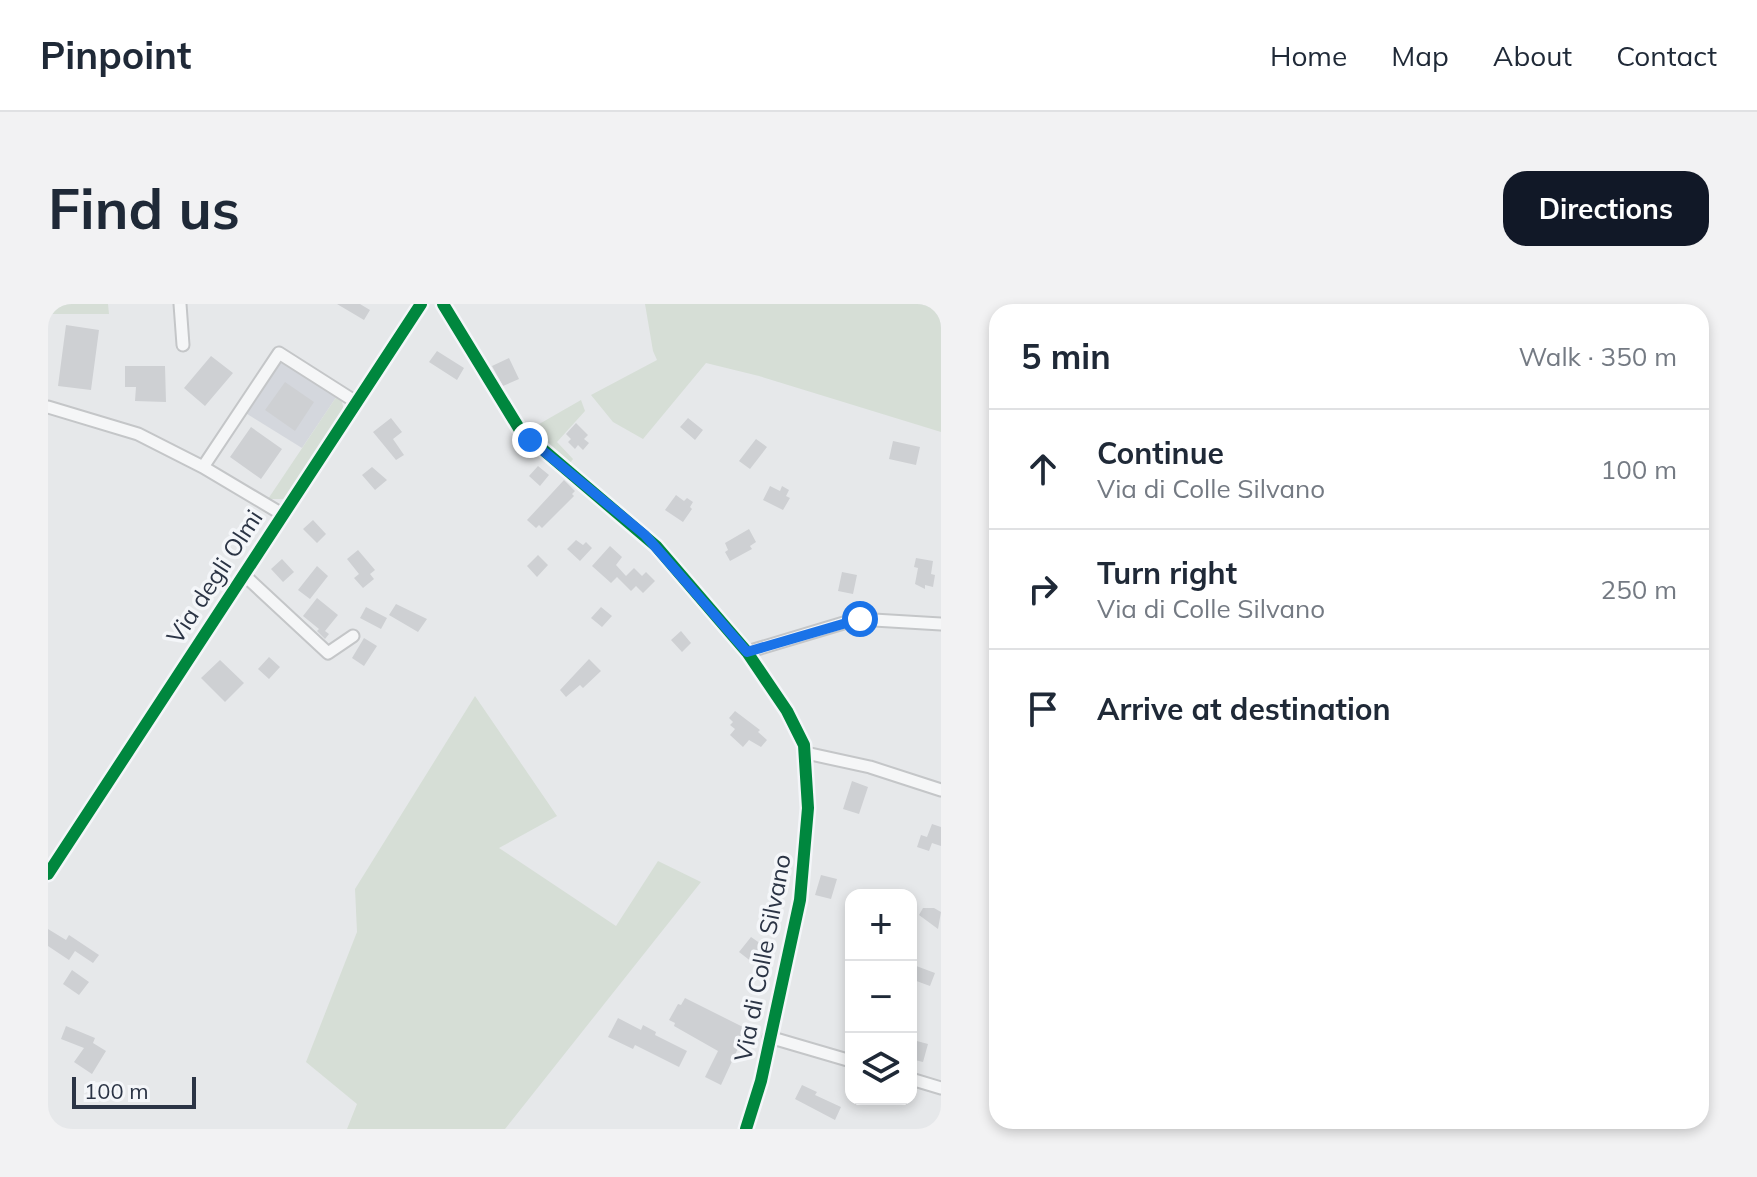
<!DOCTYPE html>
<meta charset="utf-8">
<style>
body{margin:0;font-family:Mulish,sans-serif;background:#f2f2f3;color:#1f2937}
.controls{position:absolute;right:24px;bottom:24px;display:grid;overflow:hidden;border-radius:16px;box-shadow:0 4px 12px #0003}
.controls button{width:72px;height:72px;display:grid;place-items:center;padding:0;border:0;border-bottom:2px solid #e0e1e3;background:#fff;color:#1f2937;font:40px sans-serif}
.scale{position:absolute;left:24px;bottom:20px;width:124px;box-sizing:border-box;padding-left:8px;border:4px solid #2b3445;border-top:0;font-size:22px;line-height:28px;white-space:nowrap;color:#2b3445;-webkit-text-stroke:6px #f4f6f9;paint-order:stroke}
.stop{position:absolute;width:24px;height:24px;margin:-18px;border:6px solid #1a73e8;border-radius:50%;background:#fff}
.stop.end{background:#1a73e8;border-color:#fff;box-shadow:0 2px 8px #0008}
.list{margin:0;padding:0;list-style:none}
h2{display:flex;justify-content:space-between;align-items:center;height:104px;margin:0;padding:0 32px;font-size:34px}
h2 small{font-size:26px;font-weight:400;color:#747a83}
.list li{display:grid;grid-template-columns:52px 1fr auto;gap:24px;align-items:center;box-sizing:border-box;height:120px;padding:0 32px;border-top:2px solid #e0e1e3}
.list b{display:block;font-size:30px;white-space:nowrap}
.list p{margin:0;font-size:26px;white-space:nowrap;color:#747a83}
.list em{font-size:26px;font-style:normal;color:#747a83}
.icon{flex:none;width:44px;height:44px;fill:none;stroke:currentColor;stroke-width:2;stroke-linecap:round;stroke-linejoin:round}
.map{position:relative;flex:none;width:893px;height:825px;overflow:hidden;border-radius:24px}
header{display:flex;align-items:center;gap:48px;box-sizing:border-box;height:112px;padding:0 40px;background:#fff;border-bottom:2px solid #e0e1e3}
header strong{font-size:38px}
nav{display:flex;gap:44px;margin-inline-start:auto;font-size:28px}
.intro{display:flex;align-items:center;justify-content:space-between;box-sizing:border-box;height:192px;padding:0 48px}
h1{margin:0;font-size:56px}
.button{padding:20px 36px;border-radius:24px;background:#111827;color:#fff;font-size:28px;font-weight:700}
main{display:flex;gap:48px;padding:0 48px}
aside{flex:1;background:#fff;border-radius:24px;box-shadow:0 4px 12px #0003}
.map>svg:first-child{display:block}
.built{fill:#d4d7dd}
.green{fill:#d6ded6}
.building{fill:#ced0d3}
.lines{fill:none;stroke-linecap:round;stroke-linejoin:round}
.minor-casing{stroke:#c4c6c8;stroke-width:15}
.minor{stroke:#f5f6f7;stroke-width:11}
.cycleway-casing{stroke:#f4f6f9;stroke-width:17}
.cycleway{stroke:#00873e;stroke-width:12}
.route{stroke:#1a73e8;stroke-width:10}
.labels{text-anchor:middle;stroke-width:7;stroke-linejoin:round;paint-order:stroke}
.street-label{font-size:24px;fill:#2b3445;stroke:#f4f6f9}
</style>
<header>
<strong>Pinpoint</strong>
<nav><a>Home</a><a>Map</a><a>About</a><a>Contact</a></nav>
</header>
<div class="intro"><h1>Find us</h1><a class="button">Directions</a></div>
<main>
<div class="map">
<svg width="893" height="825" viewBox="0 0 893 825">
<rect width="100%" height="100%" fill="#e6e8ea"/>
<path class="built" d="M232 58 289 92 254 144 196 108Z"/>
<path class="green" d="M0 0H60L61 10H0Z
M597 0H893V128L711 72 658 59 595 135 565 118 543 91 609 56 605 47Z
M289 92 294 98 296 107 238 195H220Z
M533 96 537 107 509 138 525 155 522 159 479 127Z
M427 392 509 512 451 544 568 622 610 557 653 578 457 825H299L309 800 258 758 309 628 307 585Z"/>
<path class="building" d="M289 0H312L322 6 316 16Z
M18 21 51 26 43 86 10 82Z
M389 47 416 64 409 76 381 58Z
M163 52 185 69 157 102 136 84Z
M461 54 471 75 455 82 444 62Z
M77 62H117L118 98 87 97 88 83H77Z
M237 78 266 98 247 127 217 106Z
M343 114 354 128 345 135 356 151 348 156 325 128Z
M640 114 655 126 647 136 632 123Z
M528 119 540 131 536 135 541 139 535 146 530 141 527 145 520 138 523 135 518 130Z
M203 123 234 145 213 175 182 153Z
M708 135 719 143 702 165 691 157Z
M845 137 872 143 868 161 841 155Z
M490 162 501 171 492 182 481 172Z
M324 163 339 176 327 186 314 171Z
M516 176 527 187 524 190 526 192 494 224 491 221 488 224 479 216Z
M722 182 732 187 734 182 741 186 738 192 742 194 735 206 715 196Z
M628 191 636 197 639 194 645 198 642 203 644 205 635 218 617 206Z
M265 216 278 230 269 239 255 225Z
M701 225 708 238 702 242 704 245 682 257 677 248 680 246 677 239Z
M528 236 535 241 538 238 544 244 532 257 519 245Z
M562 242 574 253 568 261 578 272 586 264 594 272 598 268 607 277 595 289 588 282 583 287 569 273 563 279 544 262Z
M310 246 327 266 322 270 326 275 315 284 306 274 311 270 299 255Z
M490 251 500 261 489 273 479 262Z
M868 254 885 257 883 270 887 271 885 283 877 281V285L867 280 870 264 866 263Z
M234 255 246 268 235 278 223 265Z
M269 262 280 272 262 295 250 286Z
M794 268 809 271 805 290 790 287Z
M269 294 290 311 277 327 281 330 277 335 269 327 271 325 255 312Z
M348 300 379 315 370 328 341 311Z
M318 303 339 314 333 325 312 314Z
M553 303 564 312 554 323 543 314Z
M633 327 643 339 634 348 623 336Z
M316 334 329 342 316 362 304 354Z
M221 353 232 363 221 375 210 365Z
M541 355 553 367 535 384 532 381 518 393 512 386Z
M172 356 196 379 177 398 153 374Z
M687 407 712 426 710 428 719 436 713 443 701 436 695 443 682 431 687 425 682 421 685 418 681 414Z
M804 477 820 483 811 510 795 505Z
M884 520 893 523V542L884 539 881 547 869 543 873 531 879 533Z
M773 571 789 575 783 595 767 591Z
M875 604H886L893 608 890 625 871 611Z
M0 625 18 636 21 631 51 651 45 659 27 647 21 656 0 642Z
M703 633 716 642 704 658 691 648Z
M863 660 887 669 882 682 863 675Z
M24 666 41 678 31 691 15 680Z
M637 694 699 725 673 781 657 773 670 747 626 722 627 719 621 716 630 700 633 701Z
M570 714 593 726 595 721 608 728 607 731 639 747 631 763 587 741 585 745 560 733Z
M18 722 47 734 45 739 58 747 44 770 26 758 36 744 13 735Z
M865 736 880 740 875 758 863 755Z
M754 781 769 788 767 791 793 803 787 816 747 795Z"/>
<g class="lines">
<defs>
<path id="minor" d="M132 0 135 41
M395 0 472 126 608 242 699 348 739 407 756 441 760 504 752 596 713 777 698 825
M0 103 90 130 155 163 234 210
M155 163 231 49 308 98
M195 270 280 349 305 332
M699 348 809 315 893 320
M758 449 822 463 893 486
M0 570 373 0
M721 733 803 757
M863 775 893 784"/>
</defs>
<use href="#minor" class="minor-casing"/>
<use href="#minor" class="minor"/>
<defs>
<path id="cycleway" d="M395 0 472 126 608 242 699 348 739 407 756 441 760 504 752 596 713 777 698 825
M0 570 373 0"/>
</defs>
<use href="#cycleway" class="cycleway-casing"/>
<use href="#cycleway" class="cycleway"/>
</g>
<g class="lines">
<path class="route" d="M482 136 597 231 699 348 812 315"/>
</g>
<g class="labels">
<g class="street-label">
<text transform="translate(167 273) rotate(-57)" y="8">Via degli Olmi</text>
<text transform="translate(715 654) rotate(-79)" y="8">Via di Colle Silvano</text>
</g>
</g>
</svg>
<div class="controls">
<button>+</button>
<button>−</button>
<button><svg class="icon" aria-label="layers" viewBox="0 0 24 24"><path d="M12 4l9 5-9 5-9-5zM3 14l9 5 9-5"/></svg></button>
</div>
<div class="scale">100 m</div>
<div class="stop" style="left:812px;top:315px"></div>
<div class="stop end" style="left:482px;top:136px"></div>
</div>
<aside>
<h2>5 min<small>Walk · 350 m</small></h2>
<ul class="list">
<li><svg class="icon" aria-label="ahead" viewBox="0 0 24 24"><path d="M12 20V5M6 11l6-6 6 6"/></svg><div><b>Continue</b><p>Via di Colle Silvano</p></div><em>100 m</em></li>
<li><svg class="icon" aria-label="right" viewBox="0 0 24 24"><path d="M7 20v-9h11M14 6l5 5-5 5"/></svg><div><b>Turn right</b><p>Via di Colle Silvano</p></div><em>250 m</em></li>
<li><svg class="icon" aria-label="arrive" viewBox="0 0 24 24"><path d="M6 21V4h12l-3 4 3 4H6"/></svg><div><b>Arrive at destination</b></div></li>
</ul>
</aside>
</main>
